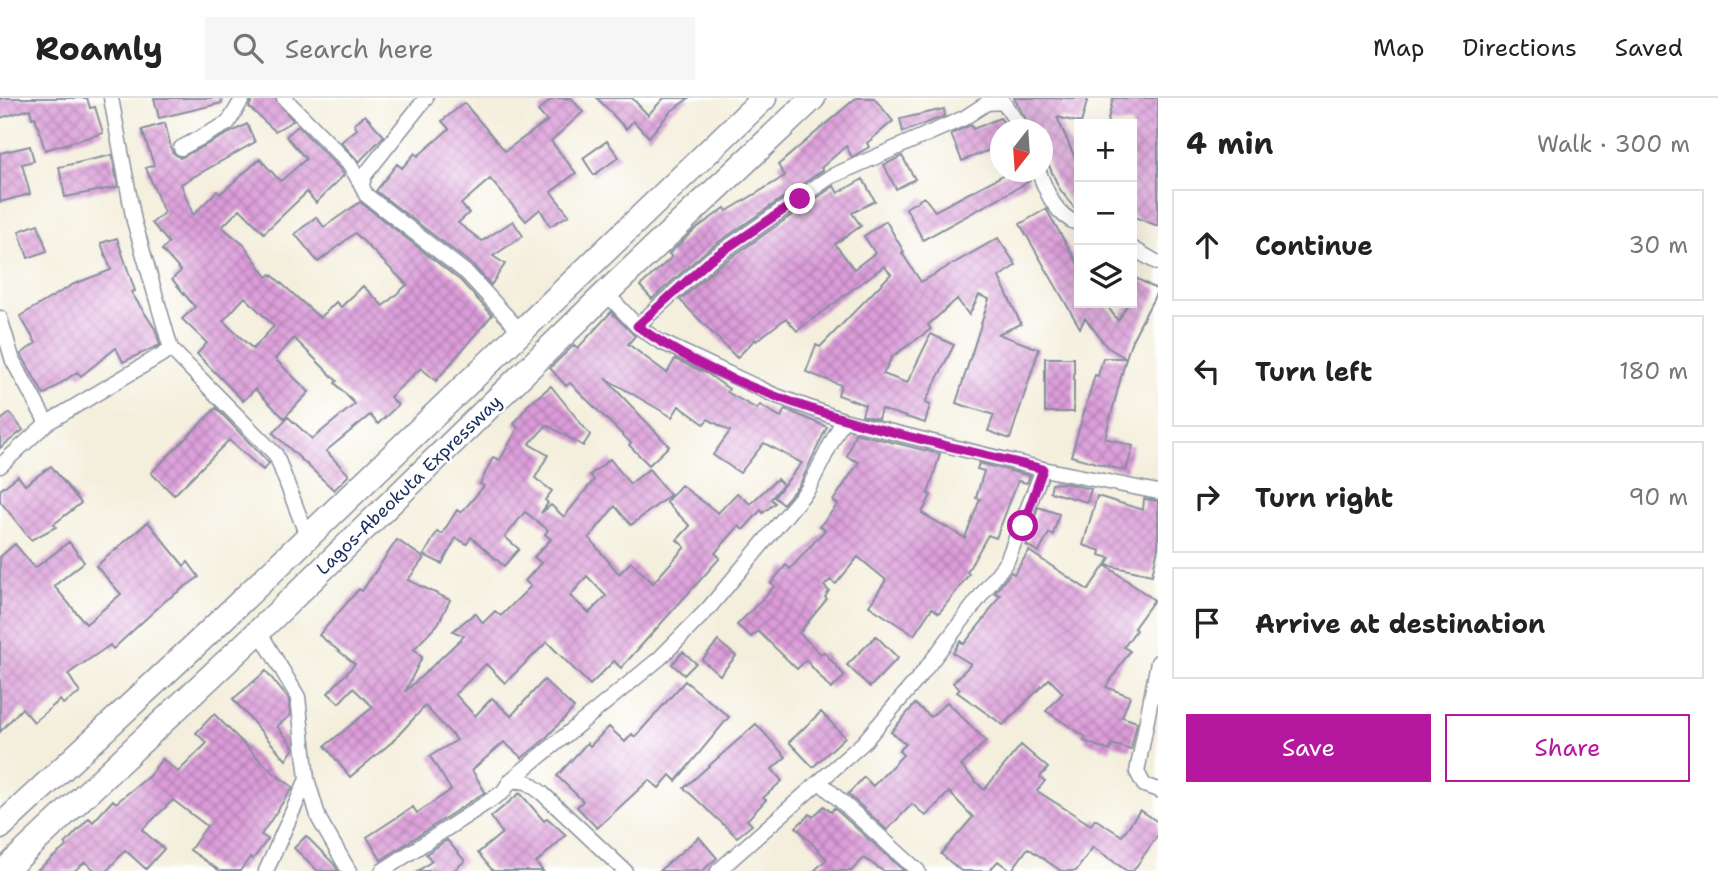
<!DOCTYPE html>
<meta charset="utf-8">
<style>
body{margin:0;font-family:"Shantell Sans",sans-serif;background:#f6f6f6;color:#222}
.controls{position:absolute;right:21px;top:21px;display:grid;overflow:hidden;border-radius:0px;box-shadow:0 7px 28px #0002}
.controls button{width:63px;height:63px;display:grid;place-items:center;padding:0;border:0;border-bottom:2px solid #e0e0e0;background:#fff;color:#222;font:35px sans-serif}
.compass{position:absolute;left:990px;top:21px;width:63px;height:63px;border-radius:50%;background:#fff;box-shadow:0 7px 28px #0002;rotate:197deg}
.stop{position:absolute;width:21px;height:21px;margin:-16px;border:5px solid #b5179e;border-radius:50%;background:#fff}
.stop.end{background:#b5179e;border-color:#fff;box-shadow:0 2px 7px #0008}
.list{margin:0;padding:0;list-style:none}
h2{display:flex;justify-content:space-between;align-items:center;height:91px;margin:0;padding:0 28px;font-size:30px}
h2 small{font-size:23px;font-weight:400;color:#767676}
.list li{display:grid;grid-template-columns:46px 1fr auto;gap:21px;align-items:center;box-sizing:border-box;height:112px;margin:0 14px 14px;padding:0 14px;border:2px solid #e0e0e0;border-radius:0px}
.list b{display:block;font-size:26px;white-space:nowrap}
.list em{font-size:23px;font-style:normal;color:#767676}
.actions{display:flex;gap:14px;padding:21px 28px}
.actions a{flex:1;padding:16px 0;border:2px solid #b5179e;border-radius:0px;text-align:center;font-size:24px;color:#b5179e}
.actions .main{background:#b5179e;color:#fff}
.icon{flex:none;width:38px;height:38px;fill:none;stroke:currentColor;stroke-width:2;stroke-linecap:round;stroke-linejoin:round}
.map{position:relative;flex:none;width:1158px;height:773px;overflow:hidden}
header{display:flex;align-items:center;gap:42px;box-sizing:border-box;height:98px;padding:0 35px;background:#fff;border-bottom:2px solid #e0e0e0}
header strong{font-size:33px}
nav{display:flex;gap:38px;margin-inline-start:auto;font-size:24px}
.search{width:490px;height:63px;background:#f6f6f6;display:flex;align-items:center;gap:18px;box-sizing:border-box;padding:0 24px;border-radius:0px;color:#767676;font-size:26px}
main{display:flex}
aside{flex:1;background:#fff}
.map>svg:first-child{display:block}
.building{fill:url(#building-cross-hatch);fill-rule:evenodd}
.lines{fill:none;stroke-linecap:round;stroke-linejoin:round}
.street-casing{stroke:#888f9e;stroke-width:17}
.highway-casing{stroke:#888f9e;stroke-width:27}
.street{stroke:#fff;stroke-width:14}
.highway{stroke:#fff;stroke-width:24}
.route{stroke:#b5179e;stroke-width:9}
.labels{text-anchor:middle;stroke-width:5;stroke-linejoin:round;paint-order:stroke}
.street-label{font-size:18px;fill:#1b2f5e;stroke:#fff}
</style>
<header>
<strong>Roamly</strong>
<div class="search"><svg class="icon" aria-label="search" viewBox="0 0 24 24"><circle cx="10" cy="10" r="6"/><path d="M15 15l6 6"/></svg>Search here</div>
<nav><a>Map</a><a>Directions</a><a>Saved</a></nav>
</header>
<main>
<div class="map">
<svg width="1158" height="773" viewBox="0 0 1158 773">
<defs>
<pattern id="building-cross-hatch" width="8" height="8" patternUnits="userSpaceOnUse" patternTransform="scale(1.75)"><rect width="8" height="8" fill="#dc9cd9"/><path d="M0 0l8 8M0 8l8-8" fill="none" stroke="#b280b3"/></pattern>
</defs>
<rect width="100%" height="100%" fill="#fff"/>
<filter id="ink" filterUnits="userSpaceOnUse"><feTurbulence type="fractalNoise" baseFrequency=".0143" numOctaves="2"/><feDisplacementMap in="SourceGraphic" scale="14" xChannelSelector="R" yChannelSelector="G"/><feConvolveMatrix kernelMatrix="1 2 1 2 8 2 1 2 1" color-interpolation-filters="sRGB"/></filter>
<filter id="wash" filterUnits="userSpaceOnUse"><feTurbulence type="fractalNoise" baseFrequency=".00686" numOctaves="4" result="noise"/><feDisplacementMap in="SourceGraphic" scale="28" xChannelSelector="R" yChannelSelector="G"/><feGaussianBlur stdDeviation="1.57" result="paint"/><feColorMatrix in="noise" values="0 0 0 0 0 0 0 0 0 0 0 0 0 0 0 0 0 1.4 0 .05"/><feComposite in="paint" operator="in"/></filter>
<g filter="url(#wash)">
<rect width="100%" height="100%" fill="#f4efdd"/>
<g id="blocks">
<path class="building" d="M0 0H87L90 10 95 9 103 35 45 52 35 19 32 20 30 11 0 20Z
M154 0H221L222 5 159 20Z
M253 0H275L293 23 275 33 249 9Z
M553 0H571L583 14 551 43 576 75 551 94 569 117 550 128 540 111 526 123 490 81 461 106 469 115 458 125 482 143 513 123 523 138 493 158 505 166 491 187 474 168 376 93 397 66 402 70 415 55 418 58 449 31 442 23 464 5 505 53 547 23 538 13Z
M597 0H632L648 17 664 0H689L670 14 649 39 633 23 626 31Z
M856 0H874L893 23 867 45 869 49 852 59 846 48 821 70 823 72 706 153 652 201 640 188 672 159 669 156 694 132 725 110 727 113 785 78 778 67Z
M1014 0H1088L1081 25 1057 19 1079 69V116L1059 90 1042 52V32H1032Z
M1113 0H1158V128L1132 118V26H1107Z
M944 11 945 18 903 34 900 21Z
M365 17 384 38 359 64 341 44 357 31 354 26Z
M1000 20 1010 32H1000V48L962 63 951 36 971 27 973 31Z
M165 25 172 54 180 60 247 26 255 44 181 86 193 117 217 93 220 96 260 61 280 83 282 82 306 61 286 38 298 28 342 73 344 77 316 105 307 94 264 135 240 111 222 129 244 147 267 179 271 176 320 220 336 204 341 209 363 188 383 208 407 187 355 135 318 164 295 136 316 119 324 129 360 104 461 183 492 217 436 283 421 270 390 299 398 307 378 326 370 317 326 353 349 377 334 392 273 335 288 319 312 341 355 306 335 285 337 283 294 240 275 261 309 294 284 320 255 291 243 303 197 256 207 245 182 221 195 209 172 181 181 173 162 152 169 145 152 125 164 115 146 70 154 67 142 32ZM245 199 274 228 253 251 223 223Z
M607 43 619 59 594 77 583 60Z
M30 48 34 63 22 66 30 96 0 104V55Z
M112 57 118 89 65 99 59 69Z
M902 58 915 81 896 91 884 67Z
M1009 74H1024L1030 83 923 142 906 110 924 99 935 113Z
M863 81 875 103 852 115 861 128 835 146 854 171 875 155 864 138 886 123 904 154 902 155 921 184 998 140 1016 167 999 179 1021 226 998 236 1039 251 1010 341 988 333 994 317 956 305 989 201 979 197 969 217 957 201 928 227 931 231 892 259 883 276 907 285 931 236 954 247 925 305 930 307 925 325 881 311 878 321 862 317 865 307 838 297 841 287 806 274 816 247 820 249 891 176 884 168 797 233 786 220 756 243 755 241 737 260 680 202 717 169 834 88 838 95Z
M1046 111 1079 168V205H1105L1118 223 1128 205H1132V178L1158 192 1132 242 1126 260 1107 249 1085 220 1080 230 1020 126Z
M38 126 47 153 28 160 19 133Z
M117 140 135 193 131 194 155 231 160 247 123 264 116 250 81 278 77 274 44 297 21 256 36 245 20 218 74 186 111 172 101 145Z
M611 214 635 238 628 246 667 275 675 261 708 276 729 291 727 294 757 311 760 307 781 319 785 311 827 329 800 386 783 406 774 399 802 365 764 345 740 375 713 357 730 333 708 321 704 326 679 308 672 319 605 280 669 348 649 367 629 347 631 345 570 285 566 288 550 270 574 247 578 250Z
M1045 260H1074V314H1045Z
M1103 260H1126L1105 340 1133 348 1126 373 1071 358 1095 277 1098 278Z
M551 288 590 337 583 348 547 327 529 346 548 357 535 380 552 393 545 402 548 405 541 415 551 407 564 419 594 382 590 377 610 361 630 386 649 371 670 397 631 427 615 408 589 440 619 476 631 464 653 485 685 449 677 442 690 428 666 404 681 387 718 415 737 395 750 406 777 381 783 387 771 401 775 405 763 415 761 412 743 432 739 428 715 455 720 460 621 570 614 563 590 587 547 544 505 585 486 566 455 596 475 618 492 600 511 618 544 582 574 610 544 642 522 660 504 644 472 672 485 694 381 762 367 739 413 709 417 715 451 692 430 658 457 642 425 608 392 644 350 679 325 648 373 609 353 590 339 605 328 595 355 566 319 537 359 491 362 493 397 442 424 460 408 482 450 502 438 526 414 551 422 559 405 594 464 538 453 533 475 515 483 525 495 513 501 518 531 488 525 483 541 465 534 459 551 441 545 436 548 432 525 414 505 439 519 451 504 468 471 439 467 446 456 440 442 466 424 457 437 434 442 436 457 412 461 415 484 388 480 386 493 359 500 362 518 330 514 326 528 307ZM587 478 606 498 589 515 570 498Z
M216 310 269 365 263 372 229 342 174 397 151 375Z
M10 315 23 332 0 350V323Z
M855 335 940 356 928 396 931 397 922 415 965 440 980 401 976 400 984 373 977 371 979 365 1030 378 1027 385 1018 383 996 440 988 437 967 474 969 476 952 499 939 515 932 510 914 537 869 508 886 482 858 459 836 486 830 482 824 488 829 493 825 499 827 501 799 535 821 556 824 554 845 578 831 591 806 562 797 571 758 533 751 539 737 527 775 488 771 485 786 467 790 471 825 432 820 428 838 406 833 403 859 364 847 359Z
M51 368 81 405 54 426 56 429 31 442 0 403V392L18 378 25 387Z
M1064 385 1091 391 1087 404 1050 394 1052 386Z
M1097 398 1143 412 1144 401 1158 403V450L1152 477 1106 467 1110 460 1100 457 1101 453 1083 447Z
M1038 409 1059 416 1053 437 1049 435 1039 454 1026 447 1034 431 1032 430Z
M148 424 184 468 188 464 199 479 165 503 113 551 110 547 68 576 80 595 63 606 60 602 34 624 22 610 0 634V459L15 446 35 470 69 444 84 464 54 488 86 526 121 496 96 468Z
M1029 453 1088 492 1105 467 1154 502 1134 530 1136 532 1124 549 1130 553 1106 589 1130 598 1122 619 1137 624 1131 652 1112 646 1110 653 1084 643 1086 639 1046 613 1063 595 1049 581 1003 627 957 594 960 591 953 585 971 566 953 555 960 543 964 546 985 520 1000 497 995 495 1011 474 1014 476Z
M876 538 898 560 870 589 847 567Z
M718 543 736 558 720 577 702 562Z
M683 554 696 565 684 577 672 566Z
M266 573 289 602 290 618 277 628 294 650 286 662 233 601Z
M685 583 729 619 676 683 670 677 659 690 649 682 597 730 577 709 583 703 557 678 587 645 590 648 609 629 625 644 632 636 635 639Z
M947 604 986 643 961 668 984 692 1021 647 1048 670 1040 679 1045 683 1037 693 1091 727 1095 721 1122 738 1140 712 1158 724V737L1133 773H1127L1093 749 1076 773H1061L1028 750 1011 773 998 763 989 773H961L941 756 973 719 949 694 926 718 912 706 887 732 848 696 864 679 873 688 903 657 899 653 906 646 891 634 915 606 931 619Z
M821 614 845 639 813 669 789 644Z
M214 616 271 673 293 689 261 737 268 741 253 761 250 759 240 773H220L190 752 207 728 173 702 142 732 164 751 146 771 125 752 107 773H96L85 764 74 773H36L67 748 65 746 89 720 93 724 113 702 116 705 149 678 162 661 178 674 207 645 196 635Z
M756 626 786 659 772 671 782 683 763 700 766 702 747 722 752 727 737 739 684 690Z
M520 695 544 723 547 720 566 737 536 765 543 773H493L478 755 502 735 491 719Z
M824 708 831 714 834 710 904 773H883L864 760 851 773H814L827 761 796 729 810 716 813 719Z
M306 738 334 766 338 773H318L294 750Z
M699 739 717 760 702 773H659Z
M447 742 465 763 453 773H418L432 763 426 756Z"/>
</g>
</g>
<g filter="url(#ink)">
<use href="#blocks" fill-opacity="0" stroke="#888f9e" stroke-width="2"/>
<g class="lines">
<defs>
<path id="street" d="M111 0 134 123 171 251 276 357 307 438
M284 0 350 67 362 88
M426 0 364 78 362 88 366 97 468 176 520 233
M181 50 228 25 243 0
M1039 74C1047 96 1056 118 1079 126
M1132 150 1158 165
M606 195 637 228 659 243 774 297 843 322 1043 371 1158 394
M0 220 13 263 47 325
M637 228 711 161 830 79 964 20 987 5 1003 4 1022 32
M0 368 47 325 171 251
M259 533 298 599 307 681 319 721 349 773
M1158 564 1137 674 1144 687 1158 692
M511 682 660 560 708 511 808 391 843 322
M820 684 918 773
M266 773 307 681
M382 773 503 694 511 682 527 684 542 695 625 773
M718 773 863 645 921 577 1007 463 1043 371"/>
<path id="highway" d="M0 729 206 537 764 0
M4 773 259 533 606 195 813 0"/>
</defs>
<use href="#street" class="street-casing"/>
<use href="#highway" class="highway-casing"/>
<use href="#street" class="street"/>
<use href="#highway" class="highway"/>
</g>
</g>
<g class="lines" filter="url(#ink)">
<path class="route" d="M800 101 711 161 637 228C754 310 907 337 1043 371L1023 428"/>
</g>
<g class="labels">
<g class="street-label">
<text transform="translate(409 387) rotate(-44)" y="6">Lagos-Abeokuta Expressway</text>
</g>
</g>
</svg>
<div class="controls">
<button>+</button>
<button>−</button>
<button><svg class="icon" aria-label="layers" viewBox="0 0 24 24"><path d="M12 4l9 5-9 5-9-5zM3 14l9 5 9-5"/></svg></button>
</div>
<svg class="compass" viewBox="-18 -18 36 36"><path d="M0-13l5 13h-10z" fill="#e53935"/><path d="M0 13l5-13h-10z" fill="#767676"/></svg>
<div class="stop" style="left:1023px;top:428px"></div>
<div class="stop end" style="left:800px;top:101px"></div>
</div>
<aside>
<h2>4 min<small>Walk · 300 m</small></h2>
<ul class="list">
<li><svg class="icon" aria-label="ahead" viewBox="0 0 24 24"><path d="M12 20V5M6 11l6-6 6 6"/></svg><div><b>Continue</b></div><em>30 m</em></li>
<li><svg class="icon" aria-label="left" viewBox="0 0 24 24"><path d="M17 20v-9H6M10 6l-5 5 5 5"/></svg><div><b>Turn left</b></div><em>180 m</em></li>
<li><svg class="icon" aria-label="right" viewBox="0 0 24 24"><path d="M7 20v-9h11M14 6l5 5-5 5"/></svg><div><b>Turn right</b></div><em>90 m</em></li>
<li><svg class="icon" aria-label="arrive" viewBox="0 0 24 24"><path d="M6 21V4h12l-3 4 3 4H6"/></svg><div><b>Arrive at destination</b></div></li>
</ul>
<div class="actions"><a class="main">Save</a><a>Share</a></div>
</aside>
</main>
